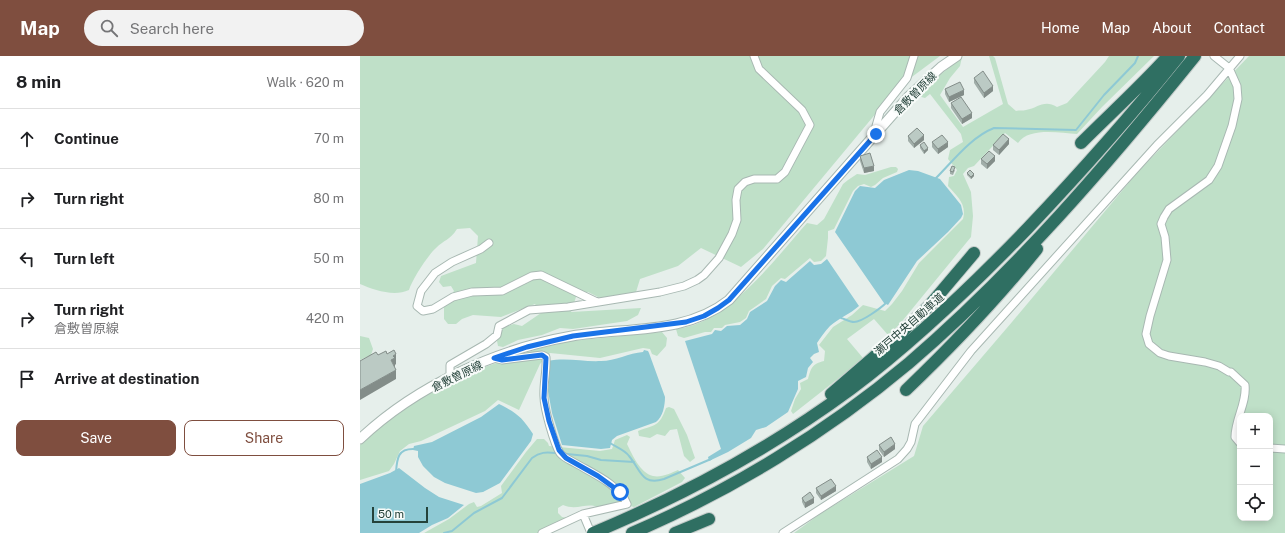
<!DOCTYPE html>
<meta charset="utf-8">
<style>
body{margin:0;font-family:"Public Sans","Noto Sans JP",sans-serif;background:#f2f2f2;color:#202124}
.controls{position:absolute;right:12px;bottom:12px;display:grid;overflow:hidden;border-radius:8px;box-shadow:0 2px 10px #0003}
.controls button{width:36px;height:36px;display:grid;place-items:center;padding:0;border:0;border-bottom:1px solid #e0e0e0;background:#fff;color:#202124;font:20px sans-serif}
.scale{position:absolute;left:12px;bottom:10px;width:56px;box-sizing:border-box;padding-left:4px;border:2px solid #24423a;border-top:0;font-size:11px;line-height:14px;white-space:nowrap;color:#24423a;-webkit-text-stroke:3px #f7fbf9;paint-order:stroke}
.stop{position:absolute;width:12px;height:12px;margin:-9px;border:3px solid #1a73e8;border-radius:50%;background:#fff}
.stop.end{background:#1a73e8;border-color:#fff;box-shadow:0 1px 4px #0008}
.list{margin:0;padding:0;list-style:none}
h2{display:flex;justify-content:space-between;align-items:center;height:52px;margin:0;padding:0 16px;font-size:17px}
h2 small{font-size:13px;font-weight:400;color:#757577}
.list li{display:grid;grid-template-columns:26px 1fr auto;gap:12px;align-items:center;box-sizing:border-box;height:60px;padding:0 16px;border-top:1px solid #e0e0e0}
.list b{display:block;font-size:15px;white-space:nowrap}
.list p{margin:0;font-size:13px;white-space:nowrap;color:#757577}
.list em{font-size:13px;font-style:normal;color:#757577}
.actions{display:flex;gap:8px;padding:12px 16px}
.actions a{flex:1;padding:9px 0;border:1px solid #7f4e3f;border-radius:8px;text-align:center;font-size:14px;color:#7f4e3f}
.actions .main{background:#7f4e3f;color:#fff}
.icon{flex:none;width:22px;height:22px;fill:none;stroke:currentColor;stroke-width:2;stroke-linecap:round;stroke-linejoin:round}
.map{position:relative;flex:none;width:925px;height:477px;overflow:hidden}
header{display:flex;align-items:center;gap:24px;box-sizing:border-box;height:56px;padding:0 20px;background:#7f4e3f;color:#fff}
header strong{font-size:19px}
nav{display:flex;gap:22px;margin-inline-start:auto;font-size:14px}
.search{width:280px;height:36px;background:#f2f2f2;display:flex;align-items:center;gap:10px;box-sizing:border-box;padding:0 14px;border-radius:22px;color:#757577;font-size:15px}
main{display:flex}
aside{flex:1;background:#fff}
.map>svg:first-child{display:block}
.green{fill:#bfe0c8;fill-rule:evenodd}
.water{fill:#8ec9d4}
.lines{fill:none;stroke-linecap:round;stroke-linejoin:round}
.stream{stroke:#8ec9d4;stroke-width:2}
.minor-casing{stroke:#a8b8b2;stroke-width:9}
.tertiary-casing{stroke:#a8b8b2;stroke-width:11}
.motorway-casing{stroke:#c2cac8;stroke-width:14}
.minor{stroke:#fff;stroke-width:7}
.tertiary{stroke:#fff;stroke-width:9}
.motorway{stroke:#2f6f62;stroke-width:12}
.wall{fill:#a1aea9}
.shaded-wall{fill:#838d89}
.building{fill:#bbcac4;stroke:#838d89}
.route{stroke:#1a73e8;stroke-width:5}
.labels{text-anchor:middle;stroke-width:4;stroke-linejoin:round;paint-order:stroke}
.street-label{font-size:11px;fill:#24423a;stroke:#f7fbf9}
</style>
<header>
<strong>Map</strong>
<div class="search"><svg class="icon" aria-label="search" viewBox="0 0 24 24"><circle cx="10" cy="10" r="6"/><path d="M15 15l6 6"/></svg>Search here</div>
<nav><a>Home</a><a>Map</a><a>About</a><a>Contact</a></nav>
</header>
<main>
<aside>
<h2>8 min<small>Walk · 620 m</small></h2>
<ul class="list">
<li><svg class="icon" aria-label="ahead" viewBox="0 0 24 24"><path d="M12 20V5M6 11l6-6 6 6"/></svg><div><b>Continue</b></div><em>70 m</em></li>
<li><svg class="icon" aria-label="right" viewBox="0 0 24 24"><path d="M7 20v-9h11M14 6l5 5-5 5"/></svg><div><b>Turn right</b></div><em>80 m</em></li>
<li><svg class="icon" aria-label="left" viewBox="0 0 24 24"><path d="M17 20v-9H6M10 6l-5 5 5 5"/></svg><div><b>Turn left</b></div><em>50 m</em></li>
<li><svg class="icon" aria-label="right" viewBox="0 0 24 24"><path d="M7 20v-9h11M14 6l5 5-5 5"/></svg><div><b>Turn right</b><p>倉敷曽原線</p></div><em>420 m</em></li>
<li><svg class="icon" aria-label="arrive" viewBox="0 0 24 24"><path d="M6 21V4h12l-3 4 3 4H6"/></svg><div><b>Arrive at destination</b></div></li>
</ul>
<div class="actions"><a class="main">Save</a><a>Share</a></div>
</aside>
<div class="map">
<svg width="925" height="477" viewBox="0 0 925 477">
<rect width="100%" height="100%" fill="#e6efeb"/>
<path class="green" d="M0 0H580L537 32 403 193 381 211 341 192 318 210 280 223 276 236 240 242 228 236 216 241 211 256 281 252 278 259 267 265 213 273 200 272 182 279 158 284 143 291 138 290 137 285 141 272 154 268 162 270 181 257 175 248 141 261 113 259 102 263 96 268H88L84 263V250L94 235 91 230 83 231 79 226 81 220 116 207 118 180 110 172 97 173C90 184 84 184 76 192 68 199 52 224 49 234 34 241 14 234 0 228Z
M629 0H633L635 2 648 48 656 55C659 54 663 55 666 54 678 52 684 43 697 51L707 47 745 6 749 0H794L742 51 717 78C699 77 669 71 658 87L645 77 614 110 608 112 603 118 611 136 613 160 611 181 539 269 528 279 514 263 487 283 503 302 484 318 433 358 431 355 435 343 441 333 440 327 448 323C451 312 452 308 464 305L465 295 459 289 473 271 492 259 503 249 525 255 532 248 542 235 559 207 603 163C607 148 597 140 588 130L589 121 594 120 597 114 588 103 590 94 603 86 601 78 570 38 565 42 558 40 570 27 602 1 600 10 590 22 580 39 603 71 643 48Z
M889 0H925V477H434L460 458 554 400 563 370 652 266 777 117ZM880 360H910V462H880Z
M531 111H536L538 113 537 116 523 122 515 129 511 131 504 128 498 130 493 135 474 173 468 175V182L466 200 461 205 454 206 450 202 425 223 421 222 412 230 406 243 389 255 386 262 380 266 365 269 362 272H354L351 276H345L324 282 318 280 316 273C322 272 328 271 334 269 379 252 416 202 447 167L457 169 464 163 483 128 488 124 497 118 505 119Z
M302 276 307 282 306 290 297 300 292 298 290 293 283 292 240 302 190 297 180 308 159 354 138 344 125 355 61 385 49 388 40 395 34 408 29 415 0 424V389L23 369 52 348 90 325 122 312 177 293 211 285Z
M0 280 9 282 13 293 11 299 0 304Z
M309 351 314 353 327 379 335 402 330 406 324 400 317 373 310 374 305 380 297 378 290 382 279 380 278 375C296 368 299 371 306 352Z
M267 379 270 381 267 388C272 398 280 417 293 420 301 422 311 417 318 414L325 422 322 426 274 451 270 450 266 442 259 446 237 451C227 446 217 455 203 449L198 452V457L202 461 207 462V463L178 477H64L89 463 109 448 114 446 117 451 121 450 142 437 141 430 166 396 177 383H184L188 387 189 390 240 395 252 393 255 384Z"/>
<path class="water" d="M549 114 558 115 580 123 601 149 603 158 601 162 588 176 557 205 528 249 524 247 475 176 495 135 500 130 515 132 524 124Z
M467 203 499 250C490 258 479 262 470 270 465 275 461 281 457 287L459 296 454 298 450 302 453 306 448 312 446 321 438 325V333L428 356 406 371 396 374 391 382 368 396 349 405 348 401 361 393 325 285 352 278 355 274 361 275 367 270 380 269 387 263 390 256 407 245 415 230 421 224 426 226 450 205 454 209 461 208Z
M284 294 288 295 289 297 305 341C305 349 303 361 296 366L257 380 252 384 250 392 241 393 202 389 192 357 188 335 190 310H188V305C206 301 223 306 241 305 255 305 269 297 283 296Z
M139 348C157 357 162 361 173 378L171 385 140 427 123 436 116 437 85 427 74 421 63 410 58 401V395L53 394 54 390 72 386 121 361Z
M39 412 65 432 79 441 104 449 88 462 72 469 59 477H0V428L30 417Z"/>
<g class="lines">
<path class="stream" d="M576 122C593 105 611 81 634 72L716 74 744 39 775 7 778 0
M481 262C485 263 490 266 494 266 502 266 521 252 527 246
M250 387C256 391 265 394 269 400 281 414 281 430 304 423L351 403
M207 398 227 400 241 404 274 406
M36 416C37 402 38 392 55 393
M84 477 92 475 114 457 142 442 172 402C180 396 186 396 195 397"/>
<defs>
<path id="minor" d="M854 0 869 12 877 30 878 43 872 70 858 110 849 124 809 153 804 161 801 168 805 181 807 204 790 260 786 278 789 288 800 297 809 300 845 306 859 310 869 316H871L885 329C887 347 875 363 875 381L880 387
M516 78V70L520 56 547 22 554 0
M129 187 121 193 92 206 75 217 61 235 57 250 63 255 73 253 93 241 112 236 142 235 172 220 181 219 237 246
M134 302 142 304 182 299 186 301C187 315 183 328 184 341 184 352 194 388 200 397 204 402 210 404 215 407 232 417 260 429 267 448L223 458 231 477
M90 321V309L126 288 137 279 139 270 169 254 208 251 300 236 324 230 337 224 344 219 359 202 372 178 377 164 376 144 378 133 385 126 394 123H417L425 116 450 69 442 54 399 13 394 0
M910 392 925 393
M182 477 223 458
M423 477 538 403 547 393 551 386 555 368 611 295 797 89 847 39 880 0"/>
<path id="tertiary" d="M0 383C56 330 137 293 212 280 265 271 325 279 369 244L549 40 581 11 597 0"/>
<path id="motorway" d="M721 87C750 58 781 30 808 0
M546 334C592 290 637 243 677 193
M471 338 537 281 570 249 614 197
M233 477C324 439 411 392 491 333 555 285 612 230 667 173 720 117 771 60 819 0
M272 477C370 435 467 376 549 307 655 216 747 109 835 0
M315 477 349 463"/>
</defs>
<use href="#minor" class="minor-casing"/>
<use href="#tertiary" class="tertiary-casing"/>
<use href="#motorway" class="motorway-casing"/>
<use href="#minor" class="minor"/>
<use href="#tertiary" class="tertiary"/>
<use href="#motorway" class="motorway"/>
</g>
<path class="wall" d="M614 22 633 35 624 42 614 27Z
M585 33 604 39 589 46 585 38Z
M591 47 612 62 602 68 591 52Z
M548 80 564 84 554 92 548 85Z
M572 86 588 91 578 98 572 91Z
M649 88 639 99 633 94V89Z
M560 89 568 94 564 98 560 92Z
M500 100 514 115 504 117 500 105Z
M621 103 635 105 627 113 621 108Z
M595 114 593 119 590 118V115Z
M607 117 614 120 611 123 607 119Z
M519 389 535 393 524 401 519 394Z
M507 401 522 406 511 413 507 406Z
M456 432 476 435 461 444 456 437Z
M442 442 454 447 445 452 442 446Z"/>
<path class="shaded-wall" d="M633 30V35L624 42V37Z
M604 34V39L589 46V41Z
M612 57V62L602 68V63Z
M564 79V84L554 92V88Z
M649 83V88L639 99V94Z
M588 86V91L578 98V93Z
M568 92V94L564 98V95Z
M635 100V105L627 113V108Z
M514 110V115L504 117V112Z
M614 118V120L611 123V121Z
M36 298V308L35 309V312L31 304 33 300Z
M36 314V323L0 344V334Z
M535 388V393L524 401V396Z
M522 401V406L511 413V408Z
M476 430V435L461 444V440Z
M454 442V447L445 452V447Z"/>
<path class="building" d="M623 15 633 30 624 37 614 22Z
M600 26 604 34 589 41 585 33Z
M601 41 612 57 602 63 591 47Z
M557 72 564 79 554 88 548 80Z
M643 78 649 83 639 94 633 89Z
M582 79 588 86 578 93 572 86Z
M564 86 568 92 564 95 560 89Z
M629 95 635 100 627 108 621 103Z
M510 97 514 110 504 112 500 100Z
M592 110 595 111 593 116 590 115Z
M610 114 614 118 611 121 607 117Z
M34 294 36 298 33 300 35 302 31 304 36 314 0 334V305L16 296 18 299 26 295 27 298Z
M531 381 535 388 524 396 519 389Z
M517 394 522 401 511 408 507 401Z
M471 423 476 430 461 440 456 432Z
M450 436 454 442 445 447 442 442Z"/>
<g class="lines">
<path class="route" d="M260 436 238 420 206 402 199 394 189 365 184 342 186 302 182 299 142 304 134 302 167 291 213 280 326 266 344 260 358 252 369 244 516 78"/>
</g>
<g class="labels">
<g class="street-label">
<text transform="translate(555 37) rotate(-45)" y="4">倉敷曽原線</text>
<text transform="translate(549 268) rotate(-41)" y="4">瀬戸中央自動車道</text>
<text transform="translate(97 320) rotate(-26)" y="4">倉敷曽原線</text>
</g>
</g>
</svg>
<div class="controls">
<button>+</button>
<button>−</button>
<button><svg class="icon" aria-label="locate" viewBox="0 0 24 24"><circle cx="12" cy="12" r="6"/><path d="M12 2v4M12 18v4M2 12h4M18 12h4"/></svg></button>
</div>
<div class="scale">50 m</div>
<div class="stop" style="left:260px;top:436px"></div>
<div class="stop end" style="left:516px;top:78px"></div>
</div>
</main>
